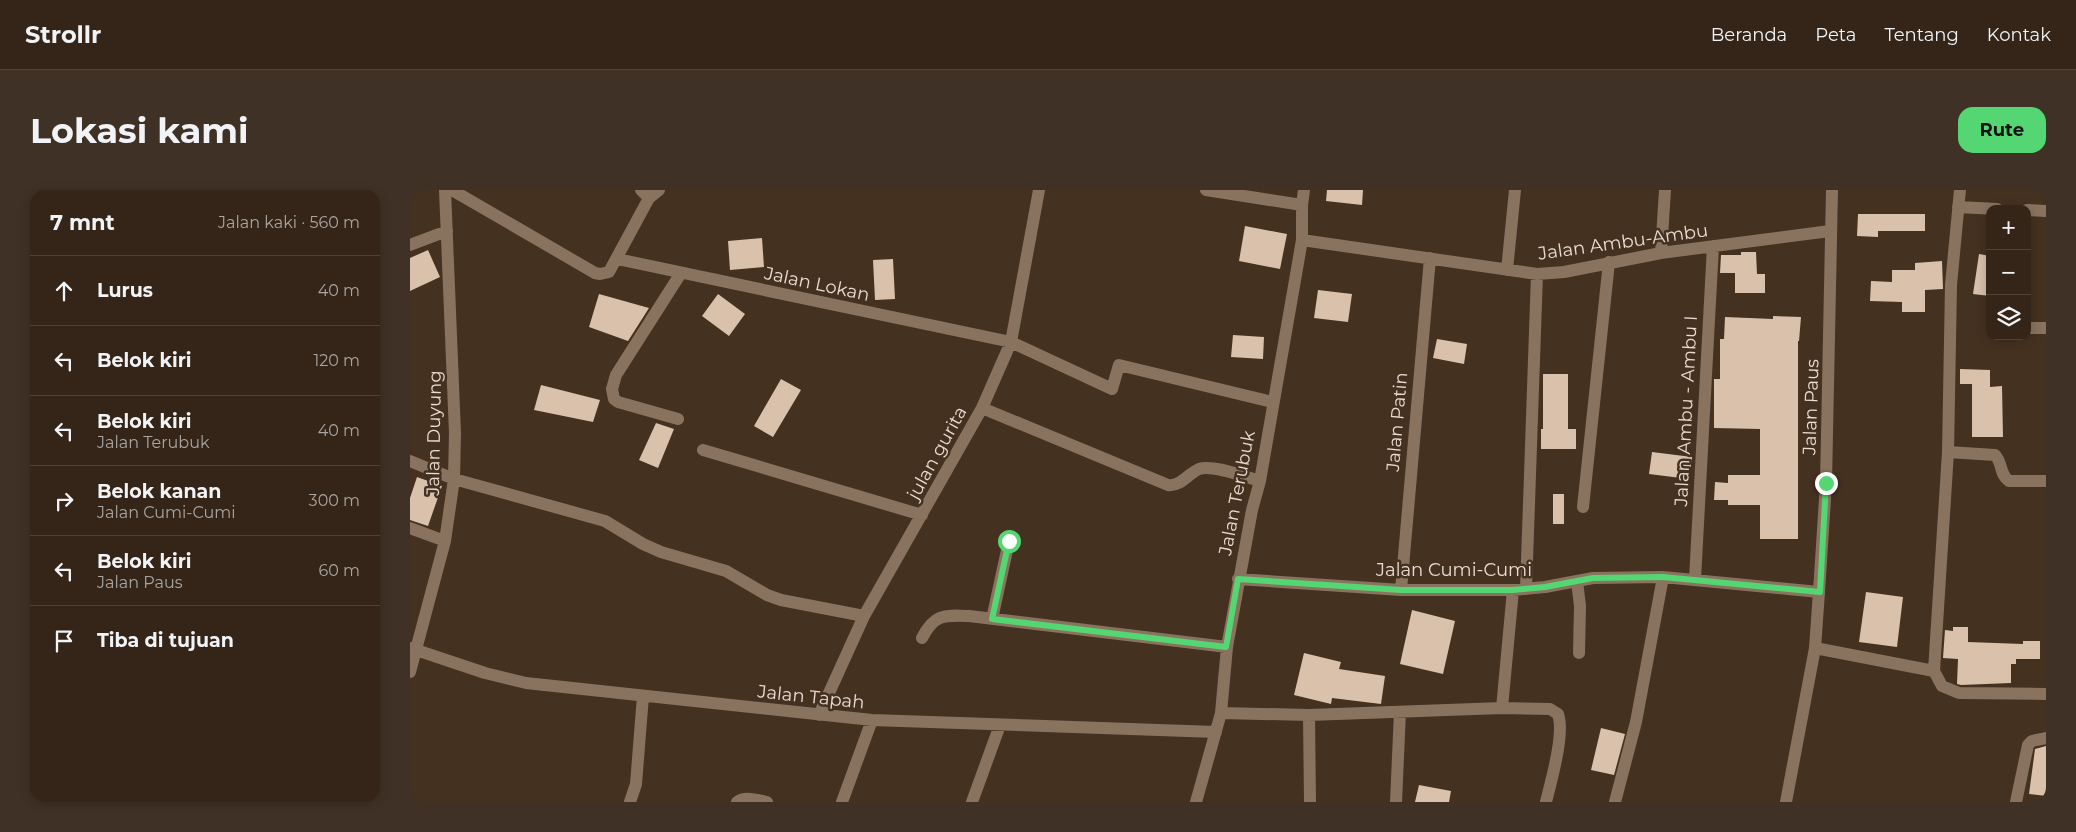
<!DOCTYPE html>
<html lang="id">
<meta charset="utf-8">
<style>
body{margin:0;font-family:Montserrat,sans-serif;background:#3f3125;color:#f1f3f6}
.controls{position:absolute;right:15px;top:15px;display:grid;overflow:hidden;border-radius:10px;box-shadow:0 2px 12px #0003}
.controls button{width:45px;height:45px;display:grid;place-items:center;padding:0;border:0;border-bottom:1px solid #4e4237;background:#342518;color:#f1f3f6;font:25px sans-serif}
.stop{position:absolute;width:15px;height:15px;margin:-11px;border:4px solid #54d672;border-radius:50%;background:#fff}
.stop.end{background:#54d672;border-color:#fff;box-shadow:0 1px 5px #0008}
.list{margin:0;padding:0;list-style:none}
h2{display:flex;justify-content:space-between;align-items:center;height:65px;margin:0;padding:0 20px;font-size:21px}
h2 small{font-size:16px;font-weight:400;color:#a9a5a2}
.list li{display:grid;grid-template-columns:32px 1fr auto;gap:15px;align-items:center;box-sizing:border-box;height:70px;padding:0 20px;border-top:1px solid #4e4237}
.list b{display:block;font-size:19px;white-space:nowrap}
.list p{margin:0;font-size:16px;white-space:nowrap;color:#a9a5a2}
.list em{font-size:16px;font-style:normal;color:#a9a5a2}
.icon{flex:none;width:28px;height:28px;fill:none;stroke:currentColor;stroke-width:2;stroke-linecap:round;stroke-linejoin:round}
.map{position:relative;flex:none;width:1636px;height:612px;overflow:hidden;border-radius:15px}
header{display:flex;align-items:center;gap:30px;box-sizing:border-box;height:70px;padding:0 25px;background:#342518;border-bottom:1px solid #4e4237}
header strong{font-size:24px}
nav{display:flex;gap:28px;margin-inline-start:auto;font-size:18px}
.intro{display:flex;align-items:center;justify-content:space-between;box-sizing:border-box;height:120px;padding:0 30px}
h1{margin:0;font-size:35px}
.button{padding:12px 22px;border-radius:15px;background:#54d672;color:#111;font-size:18px;font-weight:700}
main{display:flex;gap:30px;padding:0 30px}
aside{flex:1;background:#342518;border-radius:15px;box-shadow:0 2px 12px #0003}
.map>svg:first-child{display:block}
.building{fill:#dac1ac}
.lines{fill:none;stroke-linecap:round;stroke-linejoin:round}
.street{stroke:#89735f;stroke-width:12}
.secondary{stroke:#89735f;stroke-width:12}
.route{stroke:#54d672;stroke-width:6}
.labels{text-anchor:middle;stroke-width:5;stroke-linejoin:round;paint-order:stroke}
.street-label{font-size:18px;fill:#e9dcd2;stroke:#453120}
</style>
<header>
<strong>Strollr</strong>
<nav><a>Beranda</a><a>Peta</a><a>Tentang</a><a>Kontak</a></nav>
</header>
<div class="intro"><h1>Lokasi kami</h1><a class="button">Rute</a></div>
<main>
<aside>
<h2>7 mnt<small>Jalan kaki · 560 m</small></h2>
<ul class="list">
<li><svg class="icon" aria-label="ahead" viewBox="0 0 24 24"><path d="M12 20V5M6 11l6-6 6 6"/></svg><div><b>Lurus</b></div><em>40 m</em></li>
<li><svg class="icon" aria-label="left" viewBox="0 0 24 24"><path d="M17 20v-9H6M10 6l-5 5 5 5"/></svg><div><b>Belok kiri</b></div><em>120 m</em></li>
<li><svg class="icon" aria-label="left" viewBox="0 0 24 24"><path d="M17 20v-9H6M10 6l-5 5 5 5"/></svg><div><b>Belok kiri</b><p>Jalan Terubuk</p></div><em>40 m</em></li>
<li><svg class="icon" aria-label="right" viewBox="0 0 24 24"><path d="M7 20v-9h11M14 6l5 5-5 5"/></svg><div><b>Belok kanan</b><p>Jalan Cumi-Cumi</p></div><em>300 m</em></li>
<li><svg class="icon" aria-label="left" viewBox="0 0 24 24"><path d="M17 20v-9H6M10 6l-5 5 5 5"/></svg><div><b>Belok kiri</b><p>Jalan Paus</p></div><em>60 m</em></li>
<li><svg class="icon" aria-label="arrive" viewBox="0 0 24 24"><path d="M6 21V4h12l-3 4 3 4H6"/></svg><div><b>Tiba di tujuan</b></div></li>
</ul>
</aside>
<div class="map">
<svg width="1636" height="612" viewBox="0 0 1636 612">
<rect width="100%" height="100%" fill="#453120"/>
<path class="building" d="M917 0H953L952 15 916 11Z
M1448 24H1515V41H1468V47L1447 46Z
M835 36 877 44 870 79 829 71Z
M352 48 354 77 320 80 318 51Z
M18 60 30 87 0 101V68Z
M1331 62H1346L1347 84H1355V103H1325V83H1310L1311 65H1331Z
M1569 64 1580 66V106L1563 104Z
M483 69 485 109 465 110 463 70Z
M1532 71 1533 99 1515 100V122H1492V112L1460 111 1461 91 1482 92V80H1505V73Z
M908 100 942 104 938 132 904 128Z
M189 104 239 118 218 151 179 137Z
M308 104 335 124 319 146 292 126Z
M1363 126 1391 127 1389 151H1388V349H1350V315H1318V310H1304L1305 292 1318 293V285H1350V239L1304 238V189H1310V149H1314L1315 127 1363 129Z
M823 145 854 147 853 169 821 167Z
M1027 149 1057 154 1054 174 1023 168Z
M1550 179 1580 180V197L1592 196 1593 247H1562V194H1550Z
M1133 184H1158V239H1166V259H1131V239H1133Z
M371 189 391 200 363 247 344 236Z
M131 195 190 210 183 232 124 220Z
M246 233 264 239 248 278 229 270Z
M1242 262 1282 267 1279 289 1239 284Z
M7 287 32 296 18 336 0 330V308Z
M1143 304H1154V334H1143Z
M1456 402 1493 407 1487 457 1449 452Z
M1002 420 1045 431 1033 484 990 474Z
M1543 437H1558V452L1613 454V451H1630V469H1606V474H1601V493L1551 495 1547 494 1548 469 1533 468 1535 440 1543 441Z
M894 463 931 472 929 479 975 486 971 514 922 508 921 514 884 505Z
M1191 538 1215 544 1204 585 1181 580Z
M1636 556V606L1619 604 1625 559Z
M1009 595 1041 601 1039 612H1005Z"/>
<g class="lines">
<path class="street" d="M42 0 185 83 190 84 199 82 239 8
M231 0 239 8 249 0
M796 0 892 15
M1550 0 1541 95 1538 262 1524 481 1532 496 1549 503 1636 504
M1548 17 1587 19
M1617 20 1636 21
M892 50 1127 84 1154 82 1251 63 1420 41
M0 55 37 41
M1251 63 1255 0
M207 69 601 152 702 199 709 175 862 212
M1097 80 1105 0
M1617 138H1636
M572 218 758 295C770 297 779 283 789 279 803 274 835 287 850 291
M268 229 208 212 204 209 202 199 206 185 271 83
M293 260 512 325
M1538 262 1585 265C1593 273 1589 284 1599 291H1636
M0 271 44 289 195 331 233 354 251 362 316 381 357 405 371 410 454 426
M1173 317 1199 72
M0 338 35 351
M828 389 991 400H1103L1135 397 1183 388 1253 387 1409 402
M1285 389 1303 56
M1167 391 1170 416 1169 463
M1116 399 1127 84
M991 400 1020 68
M582 429 599 351
M512 448C524 424 534 425 559 426L817 457
M0 458 75 483 116 493 462 530 806 542
M1405 458 1524 481
M0 482 35 351 44 289 45 243 35 0
M1092 518 1103 400
M811 523 899 525 1092 518 1140 519 1148 524C1155 544 1141 591 1136 612
M409 525 454 426 572 218 601 152 629 0
M899 525 900 612
M220 612 226 594 233 506
M327 612C335 606 348 610 357 612
M432 612 462 530
M562 612 590 535
M786 612 811 523 817 457 842 320 850 291 892 50V15L894 0
M986 612 990 522
M1205 612 1226 532 1253 387
M1606 612 1618 555 1622 551 1636 548"/>
<path class="secondary" d="M1376 612 1405 458 1409 402 1416 293 1422 0"/>
</g>
<g class="lines">
<path class="route" d="M599 351 582 429 816 457 828 389 991 400H1103L1135 397 1183 388 1253 387 1410 402 1416 293"/>
</g>
<g class="labels">
<g class="street-label">
<text transform="translate(1213 52) rotate(-8)" y="6">Jalan Ambu-Ambu</text>
<text transform="translate(407 94) rotate(12)" y="6">Jalan Lokan</text>
<text transform="translate(1401 217) rotate(-88)" y="6">Jalan Paus</text>
<text transform="translate(1276 221) rotate(-87)" y="6">Jalan Ambu - Ambu I</text>
<text transform="translate(987 232) rotate(-85)" y="6">Jalan Patin</text>
<text transform="translate(24 243) rotate(-89)" y="6">Jalan Duyung</text>
<text transform="translate(527 263) rotate(-61)" y="6">julan gurita</text>
<text transform="translate(827 303) rotate(-79)" y="6">Jalan Terubuk</text>
<text x="1044" y="386">Jalan Cumi-Cumi</text>
<text transform="translate(401 507) rotate(6)" y="6">Jalan Tapah</text>
</g>
</g>
</svg>
<div class="controls">
<button>+</button>
<button>−</button>
<button><svg class="icon" aria-label="layers" viewBox="0 0 24 24"><path d="M12 4l9 5-9 5-9-5zM3 14l9 5 9-5"/></svg></button>
</div>
<div class="stop" style="left:599px;top:351px"></div>
<div class="stop end" style="left:1416px;top:293px"></div>
</div>
</main>
